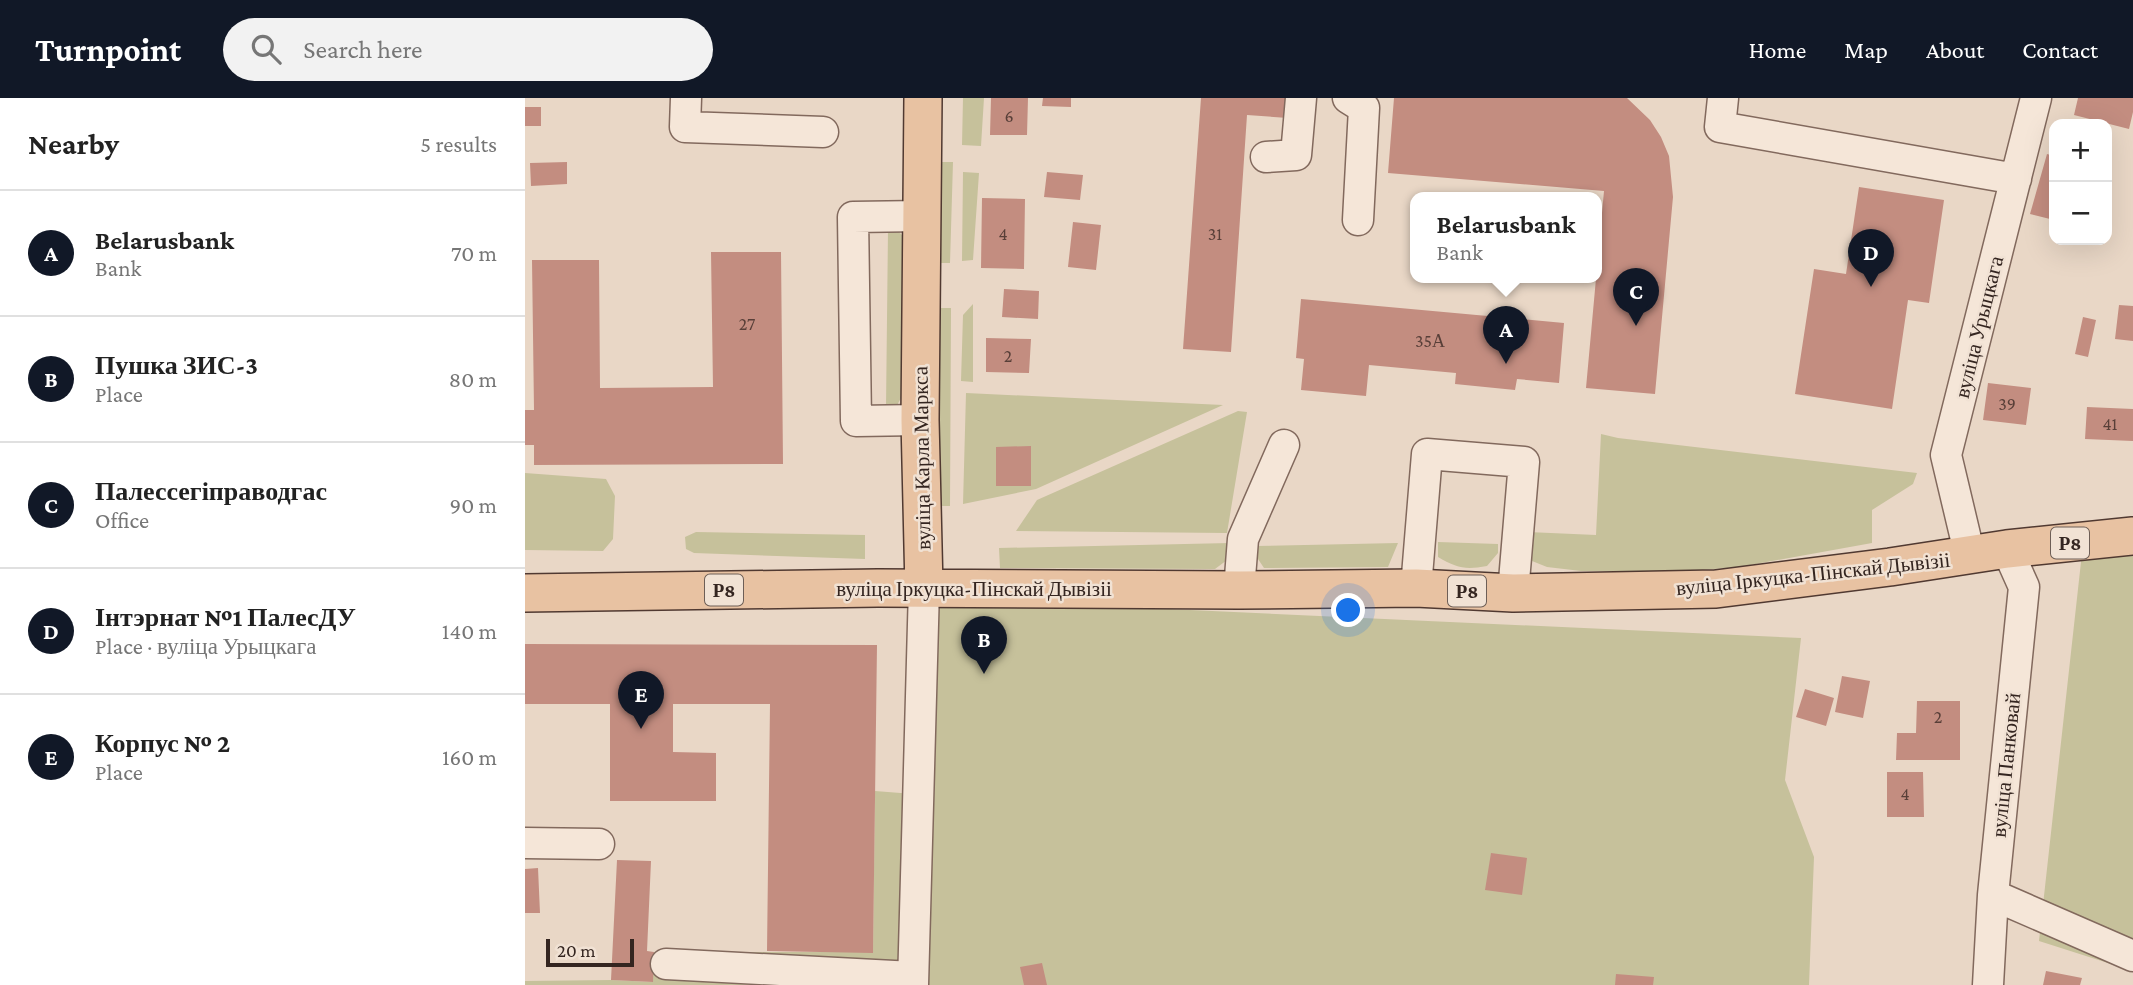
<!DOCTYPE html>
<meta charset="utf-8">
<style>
body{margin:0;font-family:"Crimson Pro",serif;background:#f2f2f2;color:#222}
.controls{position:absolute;right:21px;top:21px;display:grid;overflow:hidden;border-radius:14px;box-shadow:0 7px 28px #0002}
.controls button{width:63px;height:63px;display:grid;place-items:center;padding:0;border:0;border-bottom:2px solid #e0e0e0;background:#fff;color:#222;font:35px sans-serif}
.scale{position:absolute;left:21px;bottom:18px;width:88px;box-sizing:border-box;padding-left:7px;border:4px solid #342520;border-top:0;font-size:19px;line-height:24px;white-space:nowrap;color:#342520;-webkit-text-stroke:5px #f1e2d4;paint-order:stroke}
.you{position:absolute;left:824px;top:513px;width:24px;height:24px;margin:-18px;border:5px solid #fff;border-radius:50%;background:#1a73e8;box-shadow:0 0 0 10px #1a73e833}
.badge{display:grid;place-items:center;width:46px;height:46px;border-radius:50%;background:#111827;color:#fff;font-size:23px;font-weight:700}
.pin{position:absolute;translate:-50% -58px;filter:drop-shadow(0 2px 4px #0008)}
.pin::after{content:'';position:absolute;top:37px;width:24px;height:21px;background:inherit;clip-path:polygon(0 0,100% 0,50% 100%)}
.popup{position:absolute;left:885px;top:94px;width:192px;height:91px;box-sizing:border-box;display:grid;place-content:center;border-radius:14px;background:#fff;filter:drop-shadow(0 2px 5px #0005);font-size:23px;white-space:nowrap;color:#767676}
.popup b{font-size:26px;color:#222}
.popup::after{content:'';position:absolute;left:50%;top:100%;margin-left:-14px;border:14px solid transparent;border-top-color:#fff}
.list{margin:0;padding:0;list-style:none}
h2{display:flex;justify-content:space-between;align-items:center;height:91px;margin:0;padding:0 28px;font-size:30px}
h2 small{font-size:23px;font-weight:400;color:#767676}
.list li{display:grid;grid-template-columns:46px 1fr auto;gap:21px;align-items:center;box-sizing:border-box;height:126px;padding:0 28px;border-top:2px solid #e0e0e0}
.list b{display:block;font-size:26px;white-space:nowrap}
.list p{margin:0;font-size:23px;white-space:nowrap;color:#767676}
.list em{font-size:23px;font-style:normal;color:#767676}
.icon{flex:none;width:38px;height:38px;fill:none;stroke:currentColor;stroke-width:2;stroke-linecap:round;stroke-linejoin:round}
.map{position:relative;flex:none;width:1608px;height:887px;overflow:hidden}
header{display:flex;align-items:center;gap:42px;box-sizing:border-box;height:98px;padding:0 35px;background:#111827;color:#fff}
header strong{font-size:33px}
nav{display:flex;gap:38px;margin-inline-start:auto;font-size:24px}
.search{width:490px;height:63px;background:#f2f2f2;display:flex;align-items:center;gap:18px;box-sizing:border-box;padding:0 24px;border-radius:38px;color:#767676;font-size:26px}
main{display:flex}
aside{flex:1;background:#fff}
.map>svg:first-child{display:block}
.green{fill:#c6c19b}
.building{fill:#c38d80}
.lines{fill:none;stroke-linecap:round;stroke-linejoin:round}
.minor-casing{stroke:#82695d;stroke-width:33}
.major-casing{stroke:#503931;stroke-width:40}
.minor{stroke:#f5e6d8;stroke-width:30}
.major{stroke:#e8c2a2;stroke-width:37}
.labels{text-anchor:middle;stroke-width:5;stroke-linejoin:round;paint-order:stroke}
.number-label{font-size:18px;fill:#583f38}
.shield{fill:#f1e2d4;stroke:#6d5e56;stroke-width:2}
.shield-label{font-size:19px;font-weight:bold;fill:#342520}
.street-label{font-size:21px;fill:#342520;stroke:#f1e2d4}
</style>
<header>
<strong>Turnpoint</strong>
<div class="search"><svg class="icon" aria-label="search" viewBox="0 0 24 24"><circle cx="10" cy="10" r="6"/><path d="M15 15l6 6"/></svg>Search here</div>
<nav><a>Home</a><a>Map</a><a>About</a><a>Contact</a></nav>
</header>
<main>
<aside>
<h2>Nearby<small>5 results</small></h2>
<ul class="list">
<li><span class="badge">A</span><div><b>Belarusbank</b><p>Bank</p></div><em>70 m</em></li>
<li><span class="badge">B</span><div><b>Пушка ЗИС-3</b><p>Place</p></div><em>80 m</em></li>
<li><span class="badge">C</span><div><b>Палессегіправодгас</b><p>Office</p></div><em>90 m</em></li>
<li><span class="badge">D</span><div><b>Інтэрнат №1 ПалесДУ</b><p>Place · вуліца Урыцкага</p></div><em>140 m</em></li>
<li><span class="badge">E</span><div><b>Корпус № 2</b><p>Place</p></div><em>160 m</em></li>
</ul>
</aside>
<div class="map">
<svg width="1608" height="887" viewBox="0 0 1608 887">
<rect width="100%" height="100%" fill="#e9d7c6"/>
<path class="green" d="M438 0H459L456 48 437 47Z
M416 64H428L425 165H414Z
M438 74 454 75 448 162 437 163Z
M363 132 373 133 379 139 376 300 371 309 361 310Z
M448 206V284L436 283 438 217Z
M414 210H426L425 408H413Z
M441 295 698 307 511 391 438 406Z
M713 313 722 314 702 435 491 433 512 402Z
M1076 336 1093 340 1392 375 1388 386 1347 412V445L1214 469 1163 473H1056L1022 469 1007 463 1001 448 1003 434 1071 437Z
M0 375 81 381 90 398 88 441 78 453 0 452Z
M171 434 340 437V461L169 455 161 451 160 439Z
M913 444 973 446V455L962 468C940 472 932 470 913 459Z
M705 445 702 462 690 471 475 470 474 450Z
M873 445 863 469 739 470 733 461 730 448Z
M1608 450V873L1514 843 1557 455Z
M401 500 1276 540 1260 682 1289 759 1284 887H0V883L86 882 127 884 129 854H348L350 693 401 697Z"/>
<path class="building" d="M466 0H503L502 37H465Z
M518 0H546V9L517 8Z
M676 0H764L763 20 722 17 706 254 658 251Z
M869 0H1102L1125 22 1136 39 1144 58 1148 99 1130 296 1061 290 1079 93 863 75Z
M1553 0H1608V14L1604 31 1549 17Z
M0 9H16V28H0Z
M1522 56 1529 58V122L1505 116Z
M42 64V86L6 88 5 65Z
M522 74 558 77 555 102 519 99Z
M1334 89 1419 102 1404 205 1383 202 1367 311 1270 296 1289 171 1321 176Z
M457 100 500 101 499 171 456 170Z
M548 124 576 127 571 172 543 169Z
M186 154H256L258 366 9 367V347H0V312H9L7 162H74L75 290 188 289Z
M479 191 514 193 513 221 477 219Z
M776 201 1039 225 1034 285 992 281 990 292 930 286 931 275 844 267 841 298 776 292 779 261 771 260Z
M1594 207 1608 208V243L1590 241Z
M1558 219 1571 222 1563 259 1550 256Z
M461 240 506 241 504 275 461 274Z
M1463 285 1506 290 1501 327 1458 322Z
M1562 309 1608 311V343L1560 341Z
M506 348V388H471V349Z
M0 546 352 547 348 855 242 853 245 606H148V654L191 655V703H85V606H0Z
M1317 578 1345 583 1338 620 1310 614Z
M1280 591 1309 600 1301 628 1271 619Z
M1392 603H1435V662H1371L1372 635H1391Z
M1362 674H1398L1399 719H1362Z
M966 755 1002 760 997 797 960 792Z
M92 762 126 763 122 853 129 854 128 884 86 882Z
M13 770 15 815H0V771Z
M517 865 522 887H499L495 869Z
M1521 873 1557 880 1555 887H1518Z
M1091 876 1129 879 1128 887H1090Z"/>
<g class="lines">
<defs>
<path id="minor" d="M161 0 160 29 298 34
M823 0 839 10 833 122
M1198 0 1195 29 1491 81
M741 59 771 57 776 0
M395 322 331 323 328 119 397 118
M1445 458 1421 357 1511 0
M891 490 902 356 999 364 988 495
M714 492 718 441 759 347
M0 745 74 746
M1468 797 1608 858
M141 866 388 879
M388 887 399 490
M1463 887 1468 797 1499 489 1482 451"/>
<path id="major" d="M398 0 395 322 399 490
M0 495 353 490 714 492 891 490 988 495 1191 491 1365 469 1482 451 1608 438"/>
</defs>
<use href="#minor" class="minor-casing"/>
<use href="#major" class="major-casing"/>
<use href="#minor" class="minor"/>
<use href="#major" class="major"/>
</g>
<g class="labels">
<g class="number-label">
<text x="484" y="24">6</text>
<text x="478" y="142">4</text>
<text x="690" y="142">31</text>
<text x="222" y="232">27</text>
<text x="905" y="249">35А</text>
<text x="483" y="264">2</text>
<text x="1482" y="312">39</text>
<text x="1585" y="332">41</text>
<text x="1413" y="625">2</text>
<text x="1380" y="702">4</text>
</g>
<g class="shield">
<rect x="1526" y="429.5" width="38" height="31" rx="5"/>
<rect x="180" y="476.5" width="38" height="31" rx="5"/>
<rect x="923" y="477.5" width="38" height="31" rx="5"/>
</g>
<g class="shield-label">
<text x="1545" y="452">Р8</text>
<text x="199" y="499">Р8</text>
<text x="942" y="500">Р8</text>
</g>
<g class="street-label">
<text transform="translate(1454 229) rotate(-76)" y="7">вуліца Урыцкага</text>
<text transform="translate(397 360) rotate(-91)" y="7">вуліца Карла Маркса</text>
<text transform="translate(1288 476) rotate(-6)" y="7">вуліца Іркуцка-Пінскай Дывізіі</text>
<text x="449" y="498">вуліца Іркуцка-Пінскай Дывізіі</text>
<text transform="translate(1481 667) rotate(-84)" y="7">вуліца Панковай</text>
</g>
</g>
</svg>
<div class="controls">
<button>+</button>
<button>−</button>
</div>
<div class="scale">20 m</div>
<div class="you"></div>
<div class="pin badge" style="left:981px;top:266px">A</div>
<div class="popup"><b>Belarusbank</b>Bank</div>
<div class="pin badge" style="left:459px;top:576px">B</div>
<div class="pin badge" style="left:1111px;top:228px">C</div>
<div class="pin badge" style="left:1346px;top:189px">D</div>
<div class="pin badge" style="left:116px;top:631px">E</div>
</div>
</main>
